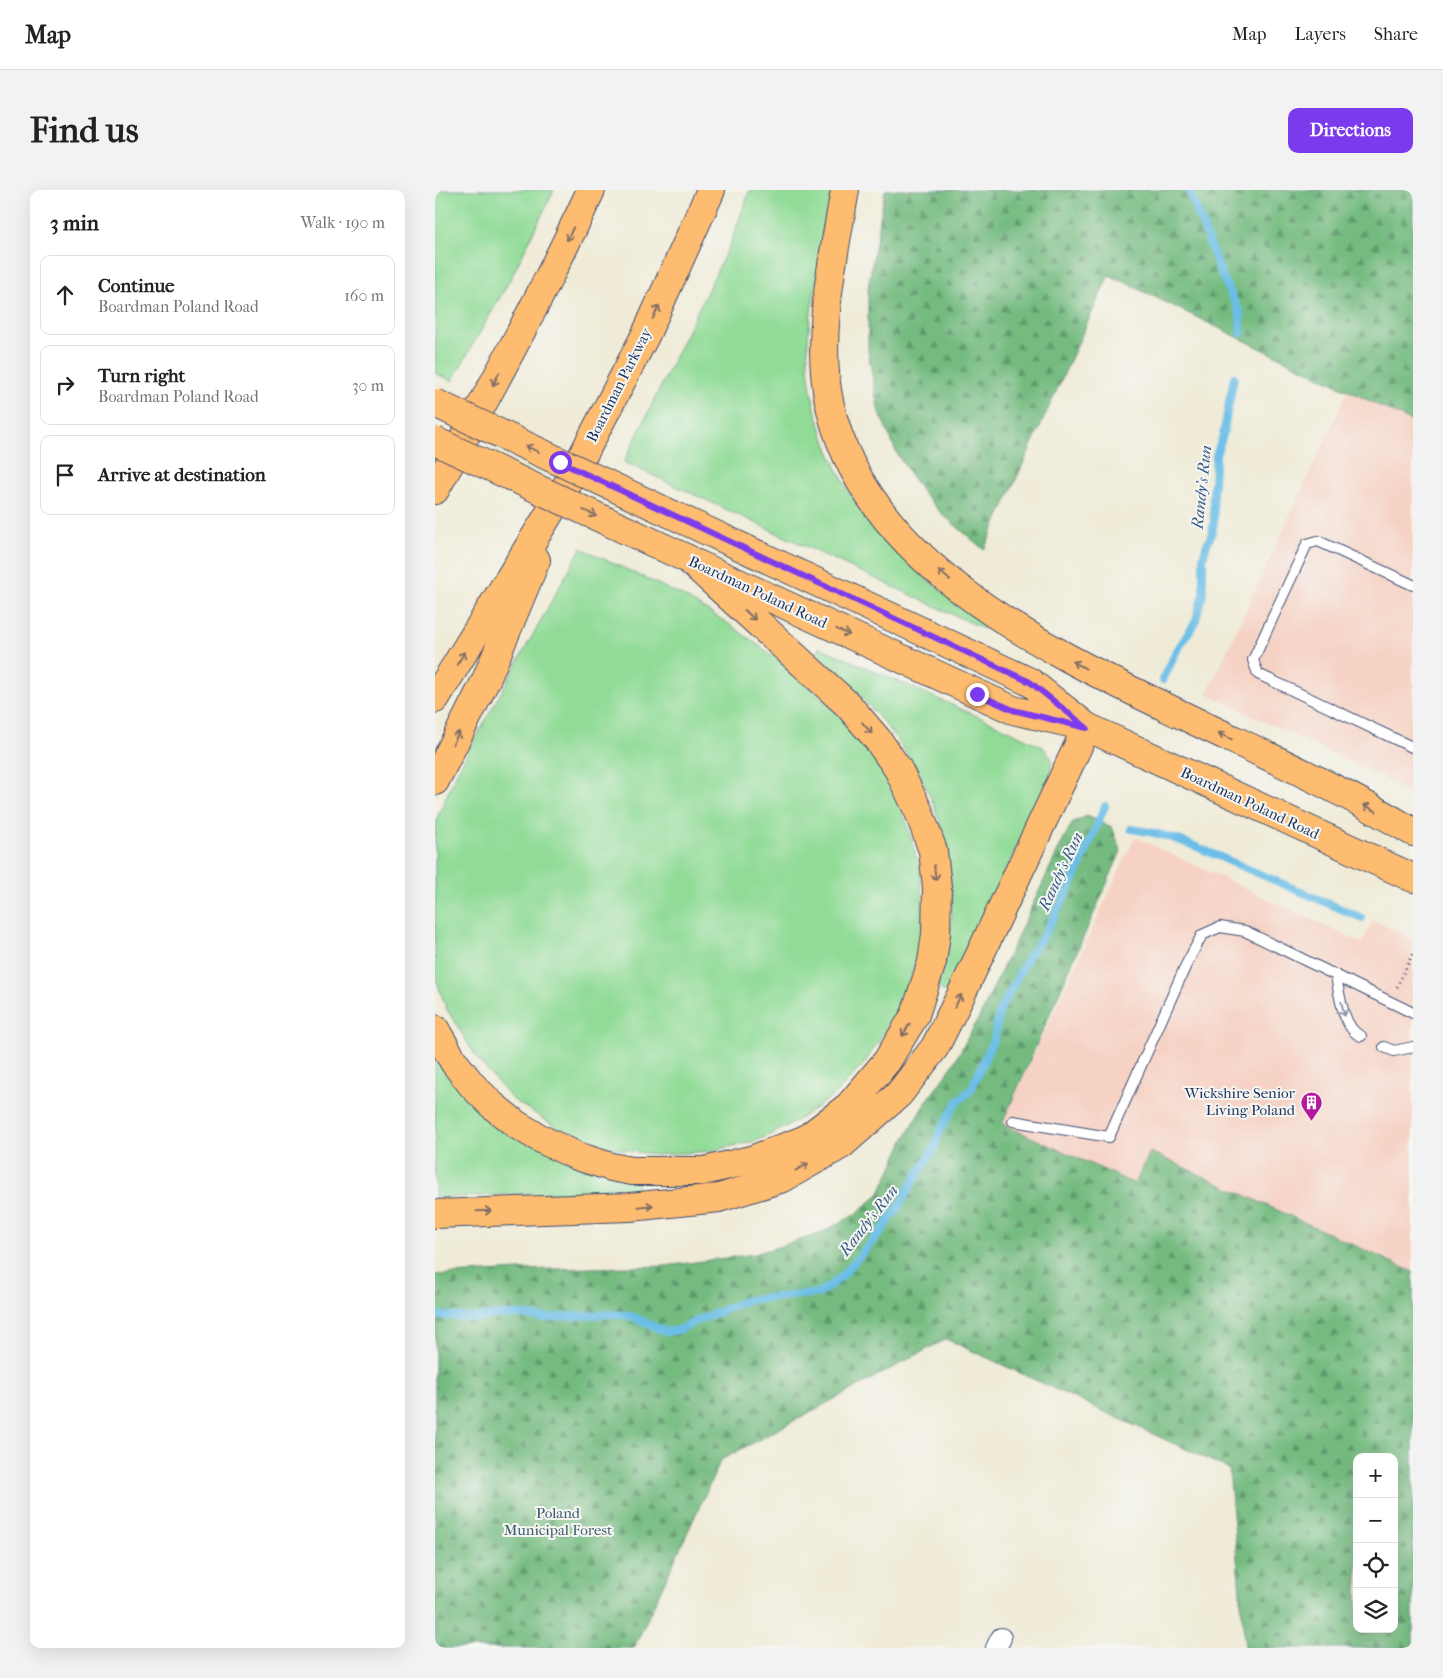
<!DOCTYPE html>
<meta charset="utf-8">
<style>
body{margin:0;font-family:"IM FELL French Canon",serif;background:#f2f2f2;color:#222}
.controls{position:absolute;right:15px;bottom:15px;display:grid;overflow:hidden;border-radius:10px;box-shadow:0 5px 20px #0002}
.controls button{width:45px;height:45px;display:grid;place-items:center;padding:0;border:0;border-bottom:1px solid #e0e0e0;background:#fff;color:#222;font:25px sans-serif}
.stop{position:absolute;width:15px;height:15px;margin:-11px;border:4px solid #7c3aed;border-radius:50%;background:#fff}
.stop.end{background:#7c3aed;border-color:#fff;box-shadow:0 1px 5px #0008}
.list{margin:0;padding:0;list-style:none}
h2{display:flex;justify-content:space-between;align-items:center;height:65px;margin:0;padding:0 20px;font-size:21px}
h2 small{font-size:16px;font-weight:400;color:#767676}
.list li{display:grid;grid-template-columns:32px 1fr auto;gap:15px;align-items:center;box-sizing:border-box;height:80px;margin:0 10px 10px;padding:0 10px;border:1px solid #e0e0e0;border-radius:10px}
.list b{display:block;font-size:19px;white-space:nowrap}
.list p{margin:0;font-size:16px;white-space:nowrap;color:#767676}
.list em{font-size:16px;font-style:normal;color:#767676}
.icon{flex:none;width:28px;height:28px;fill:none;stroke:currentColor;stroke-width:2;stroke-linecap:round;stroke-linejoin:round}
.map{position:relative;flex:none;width:978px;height:1458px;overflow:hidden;border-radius:10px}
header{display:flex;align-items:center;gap:30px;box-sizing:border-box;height:70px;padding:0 25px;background:#fff;border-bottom:1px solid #e0e0e0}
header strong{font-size:24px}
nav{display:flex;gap:28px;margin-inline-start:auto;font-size:18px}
.intro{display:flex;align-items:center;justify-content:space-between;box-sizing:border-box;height:120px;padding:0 30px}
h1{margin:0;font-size:35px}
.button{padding:12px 22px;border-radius:10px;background:#7c3aed;color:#fff;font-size:18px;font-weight:700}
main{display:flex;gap:30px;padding:0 30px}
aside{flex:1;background:#fff;border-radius:10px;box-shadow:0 5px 20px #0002}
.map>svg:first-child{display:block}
.built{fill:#f6d2c4}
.green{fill:#91db97;stroke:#56857a}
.forest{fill:url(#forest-firs);stroke:#48756f;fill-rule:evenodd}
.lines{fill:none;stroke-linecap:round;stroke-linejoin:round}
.stream{stroke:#6bbee7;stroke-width:8}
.lane-casing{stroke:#3b4b70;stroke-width:12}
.street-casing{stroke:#3b4b70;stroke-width:22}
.primary-casing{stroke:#3b4b70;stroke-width:30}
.highway-casing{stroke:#3b4b70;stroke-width:30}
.path{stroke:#3b4b70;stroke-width:3;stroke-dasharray:1 4;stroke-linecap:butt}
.lane{stroke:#fff;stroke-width:10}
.street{stroke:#fff;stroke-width:20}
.primary{stroke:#febc70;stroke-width:28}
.highway{stroke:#febc70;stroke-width:28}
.primary-bridge-casing{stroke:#3b4b70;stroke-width:30;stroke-linecap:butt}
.primary-bridge{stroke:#febc70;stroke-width:28}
.oneway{stroke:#816e66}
.oneway2{stroke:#8d97ae}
.route{stroke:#7c3aed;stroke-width:6}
.labels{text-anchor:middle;stroke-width:4;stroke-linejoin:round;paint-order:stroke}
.street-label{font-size:15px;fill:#1b2f5e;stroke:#f6f6f2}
.poi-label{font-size:15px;fill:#1b2f5e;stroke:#f6f6f2;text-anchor:end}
.park-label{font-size:15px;fill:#385a6c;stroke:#f6f6f2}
.water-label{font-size:16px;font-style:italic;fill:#335a87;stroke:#f6f6f2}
</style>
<header>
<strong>Map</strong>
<nav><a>Map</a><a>Layers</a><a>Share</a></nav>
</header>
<div class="intro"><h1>Find us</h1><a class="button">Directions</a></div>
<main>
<aside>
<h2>3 min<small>Walk · 190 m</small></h2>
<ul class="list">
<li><svg class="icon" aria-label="ahead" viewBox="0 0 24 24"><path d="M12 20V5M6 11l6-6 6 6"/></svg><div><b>Continue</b><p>Boardman Poland Road</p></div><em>160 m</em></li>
<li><svg class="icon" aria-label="right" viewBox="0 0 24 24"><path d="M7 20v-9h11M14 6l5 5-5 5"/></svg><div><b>Turn right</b><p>Boardman Poland Road</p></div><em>30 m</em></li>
<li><svg class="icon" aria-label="arrive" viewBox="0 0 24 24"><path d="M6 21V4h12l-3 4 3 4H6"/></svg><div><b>Arrive at destination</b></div></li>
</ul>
</aside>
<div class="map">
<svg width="978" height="1458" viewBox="0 0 978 1458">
<defs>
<pattern id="forest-firs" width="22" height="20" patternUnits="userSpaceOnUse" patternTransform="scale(1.25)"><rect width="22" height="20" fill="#74bb80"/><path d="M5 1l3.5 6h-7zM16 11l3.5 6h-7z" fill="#5e986c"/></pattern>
</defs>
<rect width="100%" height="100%" fill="#f6f6f2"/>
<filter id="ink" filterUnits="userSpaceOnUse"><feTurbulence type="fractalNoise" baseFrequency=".02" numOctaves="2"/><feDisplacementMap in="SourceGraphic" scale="10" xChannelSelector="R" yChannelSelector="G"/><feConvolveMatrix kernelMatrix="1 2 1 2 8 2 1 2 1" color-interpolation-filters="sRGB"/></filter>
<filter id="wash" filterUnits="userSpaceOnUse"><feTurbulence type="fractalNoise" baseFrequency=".0096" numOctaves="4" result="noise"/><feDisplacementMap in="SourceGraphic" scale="20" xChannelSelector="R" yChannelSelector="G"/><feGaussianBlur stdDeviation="1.12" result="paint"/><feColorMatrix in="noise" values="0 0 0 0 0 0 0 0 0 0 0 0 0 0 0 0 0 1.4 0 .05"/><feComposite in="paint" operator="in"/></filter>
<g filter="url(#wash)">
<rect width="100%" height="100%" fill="#efebd7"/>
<path class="built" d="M913 200 978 232V606L949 588 772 504Z
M700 647 927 753 938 730 978 749V1082L715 962 701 994 567 934Z"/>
<path class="green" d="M4 0H119L76 88 17 191 0 183V6Z
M315 0H398C393 29 387 57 382 86 377 115 371 146 373 176 377 234 408 305 447 347 478 381 515 408 551 435L549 439 189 272 296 52Z
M146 358 246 405 294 434 342 469 391 511 425 547 454 590 472 634 485 681 489 730 479 778 460 825 429 874 398 906 360 932 324 950 276 961 221 965 171 957 126 940 77 909 44 871 11 818 0 785V637L3 626 22 582Z
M384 457 554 531 608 557 617 569 616 583 513 804 502 797C506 783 512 768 514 754 531 626 471 545 382 464Z
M0 862 24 894 202 991 204 1002 85 1004 0 1008Z"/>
<path class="forest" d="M450 0H978V232L674 85 549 360 506 323 485 299 462 264 443 219 433 161V98Z
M652 626 677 637 686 661 567 934 700 994 715 962 978 1082V1458H810L794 1279 511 1149 286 1270 199 1458H0V1085L84 1080 230 1076 320 1064 384 1044 421 1024 445 1003 470 948 489 915 516 878 546 824 629 648 638 632ZM922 1267H959V1439H922Z"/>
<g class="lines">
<path class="stream" d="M754 0 787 86 805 123 806 143
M728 490 741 462 760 433 768 404V368L772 354 777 344 779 332 778 305 781 265 788 245 799 187
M696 639C720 642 740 648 762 657L927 728
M0 1125 40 1128 63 1125H86L107 1128 175 1124 196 1126 231 1142 244 1140 259 1132 312 1110 385 1103 406 1087 448 1039 465 1015 477 993 499 959 505 941 522 912 536 900 559 848 565 820 593 767 609 745 629 708 641 685 670 616"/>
</g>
</g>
<g filter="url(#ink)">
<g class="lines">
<defs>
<path id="lane" d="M977 557 823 484 818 470 872 354 883 351 978 395
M901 785C904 803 908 839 926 846
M949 857 959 861 978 857
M578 931 674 947 751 775 767 745 785 737 810 741 978 823"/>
<path id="street" d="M561 1458 566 1448"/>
<path id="primary" d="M268 339 595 492 647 533
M262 374 578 520 652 537 978 688"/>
<path id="highway" d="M410 0C399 65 380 146 394 211 427 373 610 459 745 524 823 562 903 597 978 642
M0 300C55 202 109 102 156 0
M0 509 135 290 211 144 276 0
M0 591 51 490 101 370
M0 839 19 872 37 895 57 915 82 935 108 950 142 966 176 977 197 981H269L319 969 371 949 414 916 452 871 480 825 497 772 501 744 502 697 498 661 484 622 463 579 443 550 413 515 253 369
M0 1024 195 1017 284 1008 348 988 406 955 464 904 500 857 525 807 652 537"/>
</defs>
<use href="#lane" class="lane-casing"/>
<use href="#street" class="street-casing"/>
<use href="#primary" class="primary-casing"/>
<use href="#highway" class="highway-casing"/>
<path class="path" d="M962 797 978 763"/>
<use href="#lane" class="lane"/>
<use href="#street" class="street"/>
<use href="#primary" class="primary"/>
<use href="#highway" class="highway"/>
<defs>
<path id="primary-bridge" d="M0 213 268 339
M0 251 253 369"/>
</defs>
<use href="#primary-bridge" class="primary-bridge-casing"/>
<use href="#primary-bridge" class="primary-bridge"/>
</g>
<defs><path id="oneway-shaft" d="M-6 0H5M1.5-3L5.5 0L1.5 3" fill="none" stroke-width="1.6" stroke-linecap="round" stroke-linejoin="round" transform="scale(1.25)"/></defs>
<g class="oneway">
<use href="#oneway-shaft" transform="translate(135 44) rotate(115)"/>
<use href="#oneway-shaft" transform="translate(221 122) rotate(-65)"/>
<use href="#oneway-shaft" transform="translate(61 189) rotate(117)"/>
<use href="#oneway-shaft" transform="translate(97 259) rotate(-155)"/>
<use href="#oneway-shaft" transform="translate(155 323) rotate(25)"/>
<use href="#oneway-shaft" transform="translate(509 385) rotate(-140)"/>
<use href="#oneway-shaft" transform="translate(315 425) rotate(42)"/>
<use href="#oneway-shaft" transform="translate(408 442) rotate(25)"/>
<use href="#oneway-shaft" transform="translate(26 468) rotate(-58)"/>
<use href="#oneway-shaft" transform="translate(644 475) rotate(-151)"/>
<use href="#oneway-shaft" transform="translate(432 538) rotate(49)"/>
<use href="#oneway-shaft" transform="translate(790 546) rotate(-154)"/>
<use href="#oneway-shaft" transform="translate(21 548) rotate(-63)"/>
<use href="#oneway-shaft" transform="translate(935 618) rotate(-151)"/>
<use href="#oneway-shaft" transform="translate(500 683) rotate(83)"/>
<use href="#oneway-shaft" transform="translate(523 811) rotate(-63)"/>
<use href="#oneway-shaft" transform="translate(471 840) rotate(121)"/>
<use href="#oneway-shaft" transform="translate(367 977) rotate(-29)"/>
<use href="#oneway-shaft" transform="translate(211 1016) rotate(-6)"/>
<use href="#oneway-shaft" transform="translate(49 1021) rotate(-2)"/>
</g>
<use class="oneway2" href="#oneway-shaft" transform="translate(908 819) rotate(76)"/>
</g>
<g class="lines" filter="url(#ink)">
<path class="route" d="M125 272 595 492 652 538 578 520 542 504"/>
</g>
<defs>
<symbol id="building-pin" viewBox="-11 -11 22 30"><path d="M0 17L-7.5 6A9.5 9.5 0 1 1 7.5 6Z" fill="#b5179e" stroke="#f6f6f2"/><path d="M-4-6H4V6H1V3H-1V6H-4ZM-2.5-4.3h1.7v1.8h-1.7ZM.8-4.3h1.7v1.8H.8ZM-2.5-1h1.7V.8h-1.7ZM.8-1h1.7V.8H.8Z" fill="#fff"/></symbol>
</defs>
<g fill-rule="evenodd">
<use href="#building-pin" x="864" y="900" width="25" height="34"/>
</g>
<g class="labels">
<g class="street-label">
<text transform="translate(184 195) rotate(-63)" y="5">Boardman Parkway</text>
<text transform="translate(323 402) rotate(25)" y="5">Boardman Poland Road</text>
<text transform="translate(815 613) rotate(25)" y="5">Boardman Poland Road</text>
</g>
<g class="poi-label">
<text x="860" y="908">Wickshire Senior<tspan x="860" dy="17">Living Poland</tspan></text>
</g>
<g class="park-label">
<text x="123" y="1328">Poland<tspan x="123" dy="17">Municipal Forest</tspan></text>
</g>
<g class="water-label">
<text transform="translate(766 297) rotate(-84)" y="6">Randy's Run</text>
<text transform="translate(625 681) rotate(-65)" y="6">Randy's Run</text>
<text transform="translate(433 1030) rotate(-52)" y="6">Randy's Run</text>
</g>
</g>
</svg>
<div class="controls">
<button>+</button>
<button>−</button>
<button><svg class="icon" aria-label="locate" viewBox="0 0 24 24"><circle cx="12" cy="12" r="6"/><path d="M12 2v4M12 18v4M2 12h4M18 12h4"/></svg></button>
<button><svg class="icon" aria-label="layers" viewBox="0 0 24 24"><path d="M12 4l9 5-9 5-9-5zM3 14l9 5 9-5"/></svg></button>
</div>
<div class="stop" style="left:125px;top:272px"></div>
<div class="stop end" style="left:542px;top:504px"></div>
</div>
</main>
